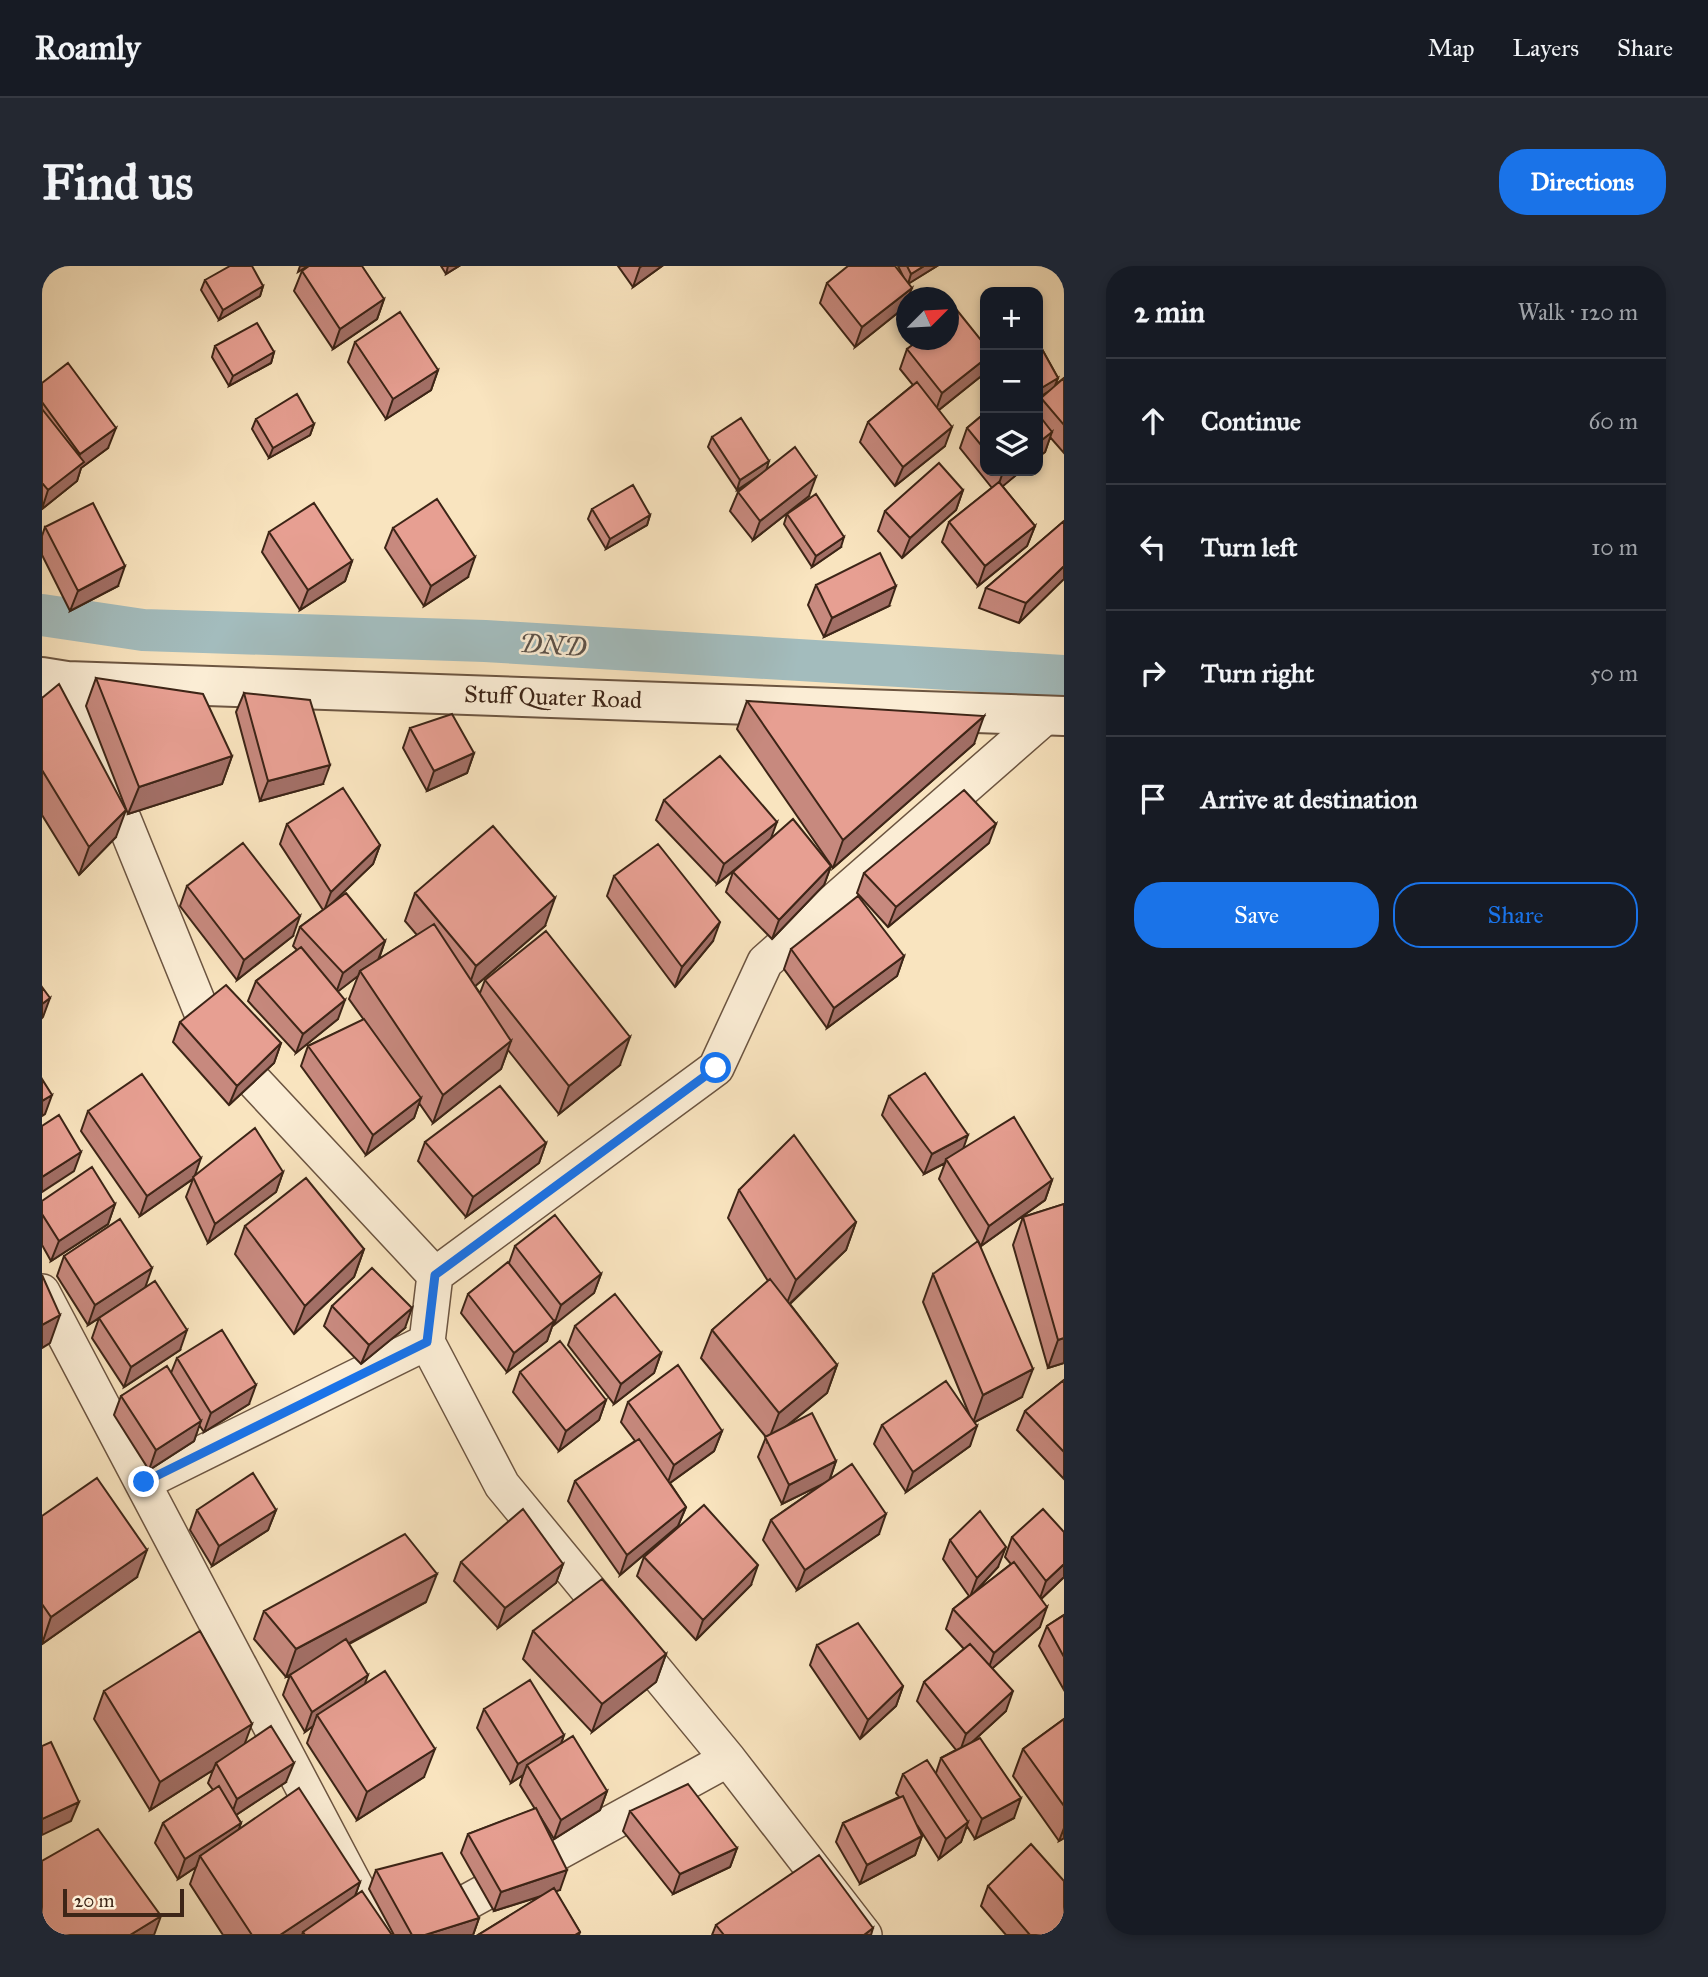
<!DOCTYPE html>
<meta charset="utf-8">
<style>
body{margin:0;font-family:"IM FELL Great Primer",serif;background:#242831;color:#f1f3f6}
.controls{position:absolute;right:21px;top:21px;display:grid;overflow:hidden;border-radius:14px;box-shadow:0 4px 10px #0003}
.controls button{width:63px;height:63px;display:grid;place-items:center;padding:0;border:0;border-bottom:2px solid #363941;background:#171b24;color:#f1f3f6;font:35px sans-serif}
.compass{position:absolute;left:854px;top:21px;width:63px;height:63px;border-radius:50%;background:#171b24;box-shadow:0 4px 10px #0003;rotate:66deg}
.scale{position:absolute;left:21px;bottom:18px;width:121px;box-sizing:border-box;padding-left:7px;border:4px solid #3d2517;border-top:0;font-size:19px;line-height:24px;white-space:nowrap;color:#3d2517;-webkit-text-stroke:5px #fbedd5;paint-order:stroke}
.stop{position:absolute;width:21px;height:21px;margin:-16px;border:5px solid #1a73e8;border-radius:50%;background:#fff}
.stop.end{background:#1a73e8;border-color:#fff;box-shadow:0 2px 7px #0008}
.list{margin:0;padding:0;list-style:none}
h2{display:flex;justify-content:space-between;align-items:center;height:91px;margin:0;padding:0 28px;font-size:30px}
h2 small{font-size:23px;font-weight:400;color:#9ea1a6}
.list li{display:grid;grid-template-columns:46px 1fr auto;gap:21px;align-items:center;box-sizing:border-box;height:126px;padding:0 28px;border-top:2px solid #363941}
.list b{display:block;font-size:26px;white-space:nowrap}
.list em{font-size:23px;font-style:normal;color:#9ea1a6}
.actions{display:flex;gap:14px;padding:21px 28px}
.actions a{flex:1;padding:16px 0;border:2px solid #1a73e8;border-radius:28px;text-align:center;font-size:24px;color:#1a73e8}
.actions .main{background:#1a73e8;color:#fff}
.icon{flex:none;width:38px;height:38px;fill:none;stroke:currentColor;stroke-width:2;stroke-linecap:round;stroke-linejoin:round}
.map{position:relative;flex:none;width:1022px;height:1669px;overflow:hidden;border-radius:28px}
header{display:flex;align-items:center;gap:42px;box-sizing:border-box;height:98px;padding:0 35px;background:#171b24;border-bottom:2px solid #363941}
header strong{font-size:33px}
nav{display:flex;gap:38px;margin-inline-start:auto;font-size:24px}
.intro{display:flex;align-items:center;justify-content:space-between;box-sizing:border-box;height:168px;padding:0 42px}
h1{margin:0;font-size:49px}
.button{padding:18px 32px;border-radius:28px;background:#1a73e8;color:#fff;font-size:24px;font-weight:700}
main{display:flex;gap:42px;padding:0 42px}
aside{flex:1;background:#171b24;border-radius:28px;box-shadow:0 4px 10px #0003}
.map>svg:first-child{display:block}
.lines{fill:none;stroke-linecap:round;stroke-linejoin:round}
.canal{stroke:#a3bcbd;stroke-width:42}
.minor-casing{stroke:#6c5541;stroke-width:38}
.tertiary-casing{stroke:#6c5541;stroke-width:42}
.minor{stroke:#fbedd5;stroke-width:35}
.tertiary{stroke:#fbedd5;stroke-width:38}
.wall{fill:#c7897e;stroke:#3d2517;stroke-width:2}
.shaded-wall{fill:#a26f66;stroke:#3d2517;stroke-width:2}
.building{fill:#e79f92;stroke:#3d2517;stroke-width:2}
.route{stroke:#1a73e8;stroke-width:9}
.labels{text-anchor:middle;stroke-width:5;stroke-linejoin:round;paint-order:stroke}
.street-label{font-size:24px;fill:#3d2517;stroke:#fbedd5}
.water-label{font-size:26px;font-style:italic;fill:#5c5249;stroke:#fbedd5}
</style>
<header>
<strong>Roamly</strong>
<nav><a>Map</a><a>Layers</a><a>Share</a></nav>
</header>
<div class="intro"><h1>Find us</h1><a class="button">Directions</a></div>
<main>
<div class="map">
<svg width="1022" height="1669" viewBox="0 0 1022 1669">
<rect width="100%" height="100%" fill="#f9e4bf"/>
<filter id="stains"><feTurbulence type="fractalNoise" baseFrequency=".00286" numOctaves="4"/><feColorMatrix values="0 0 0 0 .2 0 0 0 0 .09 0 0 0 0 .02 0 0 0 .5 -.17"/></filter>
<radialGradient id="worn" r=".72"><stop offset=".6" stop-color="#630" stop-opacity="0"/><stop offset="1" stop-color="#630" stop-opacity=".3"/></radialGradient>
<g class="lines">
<path class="canal" d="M0 349 101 364 443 375 1022 410"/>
<defs>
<path id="minor" d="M25 415 169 769 393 1009 385 1076 460 1219 686 1493 822 1669
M393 1009 674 802 723 696 1005 449
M0 1026 339 1669
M102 1216 385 1076
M365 1669 686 1493"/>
<path id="tertiary" d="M0 411 25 415 1022 450"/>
</defs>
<use href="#minor" class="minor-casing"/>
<use href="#tertiary" class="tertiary-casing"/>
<use href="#minor" class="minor"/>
<use href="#tertiary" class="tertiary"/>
</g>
<path class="wall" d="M399 0H417L404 8Z
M576 0H620L591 21Z
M856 0H895L867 17 864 37 863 41 813 81 778 37 785 17 862 12Z
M260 5 342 33 335 53 291 83 252 25Z
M163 14 221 20 218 30 177 54 159 24Z
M313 76 396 104 389 124 344 153 306 96Z
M996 76 1016 112 1013 119 1022 112V187L1008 171 1003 186 996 191V140L999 132 1006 126 996 132Z
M173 80 232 86 229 97 187 120 170 91Z
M865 83 943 107 897 144 903 180 853 220 818 176 826 156 871 119 858 103Z
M0 117 66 182 39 202 35 215 0 243Z
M943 147V205H979L960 220 993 260 985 280 936 320 900 276 907 256 950 222 918 182 925 162Z
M214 153 272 158 268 169 227 192 210 163Z
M670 171 724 204 767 230 711 274 688 245 696 226 716 210 695 224 666 181Z
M921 224 914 244 860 292 836 265 843 245Z
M550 243 608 249 605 259 564 283 546 253Z
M745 248 799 281 770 301 742 258Z
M1022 255 977 357 937 342 944 322Z
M3 261 76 320 28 345 0 289V270Z
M351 262 426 311 382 340 343 282Z
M227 266 310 295 303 315 258 344 220 286Z
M774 319 847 340 782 371 766 339Z
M54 412 190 490 180 518 86 548 44 440Z
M202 427 281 518 218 535 194 446Z
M0 432 74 571 37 609 0 549Z
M705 435 932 478 791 602 695 463Z
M368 462 432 487 425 507 385 525 361 482Z
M622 534 729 573 789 600 782 619 730 673 684 626 691 606 703 596 675 618 614 554Z
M245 558 338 579 331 598 290 637 343 675 337 693 375 669 363 655 373 627 503 660 433 720 438 727 443 714 578 799 517 848 466 784 459 803 391 857 377 837 372 852 324 889 259 800 266 780 322 754 307 733 316 710 296 725V753L254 787 206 735 214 715 255 684 251 680 258 661 281 644 238 578Z
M947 577 846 661 815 627 822 607Z
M572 610 671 675 633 721 565 630Z
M145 620 251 670 195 714 138 640Z
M749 683 862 690 855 710 785 762 742 703Z
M138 756 239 777 232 797 187 839 131 776Z
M847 830 921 883 1010 914 1003 934 939 980 897 913 903 897 882 908 840 849Z
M46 845 153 910 241 906 234 926 166 977 144 931 151 913 98 950 39 865Z
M383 876 504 877 497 897 424 951 376 895Z
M697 924 814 956 804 984 748 1038 795 1099 785 1127 744 1161 794 1195 788 1213 837 1268 755 1324 721 1274 729 1254 782 1217 740 1238 716 1191 724 1171 659 1092 670 1064 726 1015 686 952Z
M0 935 73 938 66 958 9 995 0 979Z
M1022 938V1097L1006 1102 971 979 981 951Z
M203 960 322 983 312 1011 252 1068 193 988Z
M473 980 559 1008 552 1027 511 1058 505 1075 465 1106 419 1047 426 1028 467 997Z
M22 990 103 1022 46 1059 15 1010Z
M891 1008 980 1131 933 1156 928 1180 864 1226 832 1178 840 1159 928 1150 881 1036Z
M290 1040 363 1062 319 1098 282 1060Z
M57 1052 138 1084 82 1121 50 1072Z
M533 1060 619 1087 612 1107 572 1138 526 1079Z
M135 1092 207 1138 162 1166 157 1159 152 1175 107 1204 72 1149 79 1130 129 1107Z
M478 1106 564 1134 557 1154 517 1185 471 1126Z
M1022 1114V1213L975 1164 983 1145Z
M586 1136 680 1165 672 1185 628 1217 644 1241 636 1260 578 1309 526 1235 533 1215 593 1175 579 1156Z
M155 1244H234L226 1264 170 1300 148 1264Z
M0 1250 95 1311 0 1378Z
M1022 1266V1311L999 1333 998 1361 950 1402 964 1445 929 1477 972 1552 933 1573 925 1560 919 1576 897 1593 875 1559 880 1570 873 1589 818 1618 794 1576 801 1557 857 1531 854 1527 861 1508 894 1507 899 1492 914 1484 875 1435 882 1416 922 1383 904 1363 911 1343 927 1330 901 1293 908 1274 956 1301 932 1327 969 1298 963 1291 970 1271Z
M602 1291 709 1319 654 1374 595 1310Z
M419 1296 521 1298 514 1317 456 1362 412 1315Z
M384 1336 307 1378 323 1418 382 1511 315 1554 265 1477 271 1460 263 1466 241 1429 248 1409 244 1411 212 1373 222 1345Z
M1022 1349V1424L997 1380 1005 1360Z
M491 1365 624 1388 614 1416 550 1466 481 1393Z
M775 1379 861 1420 854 1440 818 1473 768 1399Z
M62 1425 203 1477 244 1516 194 1549 199 1557 196 1564 318 1616 313 1630 350 1669H181L148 1618 154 1601 136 1613 113 1577 121 1557 171 1524 166 1517 171 1504 108 1544 52 1453Z
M442 1443 522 1469 519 1478 565 1525 558 1544 512 1573 498 1550 518 1624 513 1625 538 1666 537 1669H436L500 1630 452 1645 419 1587 426 1568 493 1543 478 1519 481 1509 469 1517 435 1462Z
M1022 1453V1572L1017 1575 971 1510 981 1483Z
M588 1545 695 1582 688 1601 631 1628 581 1565Z
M334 1604 437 1652 431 1669H352L327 1623Z
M946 1620 1022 1669H964L939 1640Z
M674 1659 829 1669H670Z"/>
<path class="shaded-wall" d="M258 0H266L256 6Z
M406 0H417L404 8Z
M600 0H620L591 21 598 1Z
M882 0H895L866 18 869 8Z
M221 20 218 30 177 54 181 44Z
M870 22 866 32H864L863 41 813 81 820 61Z
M342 33 335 53 291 83 298 63Z
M232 86 229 97 187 120 191 110Z
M943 93V107L893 147 900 127Z
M396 104 389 124 344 153 351 133Z
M1016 112 1012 122 996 132V124Z
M272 158 268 169 227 192 231 182Z
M910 161 903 180 853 220 861 201Z
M74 162 66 182 39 202 35 215 0 243 6 224 33 202 38 188Z
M1010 166 1003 186 996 191V177Z
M727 195 724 205 695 224 698 214Z
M962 205H979L954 226 961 206Z
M774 211 767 230 711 274 718 255Z
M921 224 914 244 860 292 868 272Z
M608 249 605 259 564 283 568 273Z
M993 260 985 280 936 320 943 300Z
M802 271 799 281 770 301 774 290Z
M433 291 426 311 382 340 389 320Z
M310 295 303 315 258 344 266 324Z
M83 300 76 320 28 345 36 325Z
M1022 300V313L977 357 984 337Z
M854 320 847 340 782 371 790 352Z
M942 450 932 478 791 602 801 574Z
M432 487 425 507 385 525 392 505Z
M190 490 180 518 86 548 97 521Z
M288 499 281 518 218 535 226 515Z
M84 544 74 571 37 609 47 581Z
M735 556 728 575 675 618 682 598Z
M954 558 947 577 846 661 854 641Z
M338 579 331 598 282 645 289 626Z
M789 600 782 619 730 673 737 654Z
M513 632 503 660 424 728 434 700Z
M258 650 251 670 195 714 202 694Z
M678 656 671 675 633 721 640 701Z
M343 675 336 694 318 705 316 710 294 727 301 707Z
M862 690 855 710 785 762 792 742Z
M8 732 1 751 0 752V738Z
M303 734 296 753 254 787 261 768Z
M588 771 578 799 517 848 527 820Z
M469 775 459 803 391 857 401 829Z
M239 777 232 797 187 839 195 820Z
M10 829 3 848 0 850V835Z
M379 832 372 852 324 889 331 869Z
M926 869 919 889 904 893 903 897 882 908 890 888Z
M504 877 497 897 424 951 431 931Z
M39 886 32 905 0 926V911Z
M159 892 152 912 98 950 105 930Z
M241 906 234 926 166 977 173 958Z
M1010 914 1003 934 939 980 947 960Z
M73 938 66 958 9 995 17 975Z
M814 956 804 984 743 1042 754 1014Z
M322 983 312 1011 252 1068 263 1040Z
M110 1002 103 1022 46 1059 53 1039Z
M559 1008 552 1027 512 1059 519 1039Z
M370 1042 363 1062 319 1098 327 1079Z
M18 1049 8 1077 0 1082V1059Z
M512 1055 505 1075 465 1106 472 1087Z
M145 1064 138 1084 82 1121 89 1101Z
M1022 1072V1097L1006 1102 1016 1074Z
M619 1087 612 1107 572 1138 579 1118Z
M795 1099 785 1127 726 1175 737 1147Z
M991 1103 980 1131 931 1157 941 1129Z
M214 1119 207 1138 162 1166 169 1147Z
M564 1134 557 1154 517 1185 524 1165Z
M159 1155 152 1175 107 1204 114 1184Z
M935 1160 928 1180 864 1226 871 1206Z
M680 1165 672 1185 625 1219 632 1199Z
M794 1195 787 1215 740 1238 747 1219Z
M644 1241 636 1260 578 1309 585 1289Z
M234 1244 226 1264 170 1300 177 1280Z
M844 1248 837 1268 755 1324 763 1304Z
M964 1281 956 1301 928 1331 935 1312Z
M105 1284 95 1311 0 1378 9 1351Z
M521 1298 514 1317 456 1362 463 1342Z
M1022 1298V1311L997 1335 1004 1315Z
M716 1299 709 1319 654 1374 661 1354Z
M395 1308 384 1336 244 1411 254 1383Z
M1005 1341 998 1361 945 1407 952 1387Z
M624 1388 614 1416 550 1466 560 1438Z
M326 1409 319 1429 275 1449 271 1460 263 1466 270 1446Z
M861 1420 854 1440 818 1473 826 1454Z
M971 1425 964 1445 917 1488 924 1468Z
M210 1458 200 1485 174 1497 171 1504 108 1544 118 1516Z
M522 1469 515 1489 485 1499 481 1509 469 1517 476 1498Z
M393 1483 382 1511 315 1554 325 1526Z
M252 1497 244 1516 188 1553 195 1533Z
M565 1525 558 1544 512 1573 519 1554Z
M979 1532 972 1552 933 1573 940 1553Z
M37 1536 29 1555 0 1569V1553Z
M926 1556 919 1576 897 1593 904 1573Z
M199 1557 192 1577 158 1590 154 1601 136 1613 143 1593Z
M1022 1562V1572L1017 1575Z
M880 1570 873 1589 818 1618 825 1599Z
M695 1582 688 1601 631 1628 638 1608Z
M525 1604 518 1624 452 1645 459 1626Z
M318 1616 308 1644 261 1666 260 1669H238Z
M119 1650 112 1669H88Z
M437 1652 431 1669H383Z
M1022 1659V1669H1012Z
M831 1662 829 1669H822Z"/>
<path class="building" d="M188 0H210L221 20 181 44 163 14Z
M267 0H320L342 33 298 63 260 5Z
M806 0H853L870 22 820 61 785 17Z
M865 0H882L869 8Z
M914 43 943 79V93L900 127 865 83 877 74H906V49Z
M358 46 396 104 351 133 313 76Z
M215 57 232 86 191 110 173 80Z
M996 76 1016 112 996 124Z
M26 97 74 162 38 188 0 136V117Z
M1022 112V159L999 132Z
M875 116 910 161 861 201 826 156Z
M255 128 272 158 231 182 214 153Z
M0 143 42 196 6 224 0 217Z
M943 147V184L925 162Z
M996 148 1010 166 996 177Z
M699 152 727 195 698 214 670 171Z
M753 181 774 211 718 255 696 226Z
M897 197 921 224 868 272 843 245Z
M957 216 993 260 943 300 907 256Z
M591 219 608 249 568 273 550 243Z
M774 228 802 271 774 290 745 248Z
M395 233 433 291 389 320 351 262Z
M51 237 83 300 36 325 3 261Z
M272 237 310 295 266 324 227 266Z
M1022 255V300L984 337 944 322Z
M838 287 854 320 790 352 774 319Z
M54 412 161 428 190 490 97 521Z
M17 418 84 544 47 581 0 504V432Z
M202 427 268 434 288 499 226 515Z
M705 435 942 450 801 574Z
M410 448 432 487 392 505 368 462Z
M678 490 735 556 682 598 622 534Z
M301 522 338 579 289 626 245 558Z
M922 524 954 558 854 641 822 607Z
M751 553 789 600 737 654 691 606Z
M451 560 513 632 434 700 373 627Z
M201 577 258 650 202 694 145 620Z
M616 578 678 656 640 701 572 610Z
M304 627 343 675 301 707 258 661Z
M816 630 862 690 792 742 749 683Z
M392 658 469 775 401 829 318 705Z
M504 665 588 771 527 820 443 714Z
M259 681 303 734 261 768 214 715Z
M184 719 239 777 195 820 138 756Z
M0 721 8 732 0 738Z
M322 753 379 832 331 869 266 780Z
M883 807 926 869 890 888 847 830Z
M100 808 159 892 105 930 46 845Z
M0 813 10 829 0 835Z
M458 820 504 877 431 931 383 876Z
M17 849 39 886 0 911V860Z
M972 851 1010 914 947 960 904 893Z
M213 862 241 906 173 958 151 911Z
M752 869 814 956 754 1014 697 924Z
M50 901 73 938 17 975 0 948V935Z
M264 912 322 983 263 1040 203 960Z
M1022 938V1072L1016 1074 981 951Z
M513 949 559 1008 519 1039 473 980Z
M78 953 110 1002 53 1039 22 990Z
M936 975 991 1103 941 1129 891 1008Z
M466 996 512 1055 472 1087 426 1028Z
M330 1002 370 1042 327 1079 290 1040Z
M0 1009 18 1049 0 1059Z
M728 1013 795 1099 737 1147 670 1064Z
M113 1015 145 1064 89 1101 57 1052Z
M573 1028 619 1087 579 1118 533 1060Z
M180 1064 214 1119 169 1147 135 1092Z
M518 1075 564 1134 524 1165 478 1106Z
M636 1099 680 1165 632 1199 586 1136Z
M125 1100 159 1155 114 1184 79 1130Z
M1022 1114V1186L983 1145Z
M904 1115 935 1160 871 1206 840 1159Z
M770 1147 794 1195 747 1219 723 1171Z
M597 1173 644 1241 585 1289 533 1215Z
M810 1198 844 1248 763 1304 729 1254Z
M211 1207 234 1244 177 1280 155 1244Z
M55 1212 105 1284 9 1351 0 1338V1250Z
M662 1239 716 1299 661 1354 602 1291Z
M481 1243 521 1298 463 1342 419 1296Z
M1001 1243 1022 1266V1298L1004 1315 970 1271Z
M938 1245 964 1281 935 1312 908 1274Z
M363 1268 395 1308 254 1383 222 1345Z
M972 1296 1005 1341 952 1387 911 1343Z
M560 1313 624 1388 560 1438 491 1365Z
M1022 1349V1391L1005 1360Z
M816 1357 861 1420 826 1454 775 1379Z
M158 1365 210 1458 118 1516 62 1425Z
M304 1373 326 1409 270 1446 248 1409Z
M928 1378 971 1425 924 1468 882 1416Z
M343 1405 393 1483 325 1526 275 1449Z
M488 1414 522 1469 476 1498 442 1443Z
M1022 1453V1540L981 1483Z
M229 1460 252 1497 195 1533 174 1497Z
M531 1470 565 1525 519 1554 485 1499Z
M938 1472 979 1532 940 1553 899 1492Z
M9 1476 37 1536 0 1553V1480Z
M885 1494 926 1556 904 1573 861 1508Z
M646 1518 695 1582 638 1608 588 1545Z
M177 1520 199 1557 143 1593 121 1557Z
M257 1522 318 1616 238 1669H210L158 1590Z
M861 1530 880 1570 825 1599 801 1557Z
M494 1542 525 1604 459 1626 426 1568Z
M56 1563 119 1650 88 1669H0V1595Z
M989 1578 1022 1615V1659L1012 1669H988L946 1620Z
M400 1587 437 1652 383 1669H370L334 1604Z
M777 1589 831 1662 822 1669H682L674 1659Z
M512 1622 538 1666 533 1669H436Z
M320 1625 350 1669H263L261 1666Z"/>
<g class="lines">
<path class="route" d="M102 1216 385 1076 393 1009 674 802"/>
</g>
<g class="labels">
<g class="street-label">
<text transform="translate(511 431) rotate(2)" y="8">Stuff Quater Road</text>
</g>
<g class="water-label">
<text transform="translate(511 379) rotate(4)" y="9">DND</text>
</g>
</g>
<rect width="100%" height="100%" filter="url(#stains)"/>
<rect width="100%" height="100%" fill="url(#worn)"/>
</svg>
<div class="controls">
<button>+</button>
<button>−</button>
<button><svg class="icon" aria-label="layers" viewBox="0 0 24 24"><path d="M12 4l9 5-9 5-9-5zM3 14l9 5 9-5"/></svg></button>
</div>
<svg class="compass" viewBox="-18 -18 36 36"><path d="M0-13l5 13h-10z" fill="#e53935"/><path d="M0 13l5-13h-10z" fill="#9ea1a6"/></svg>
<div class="scale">20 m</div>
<div class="stop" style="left:674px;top:802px"></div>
<div class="stop end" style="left:102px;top:1216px"></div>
</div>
<aside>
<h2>2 min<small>Walk · 120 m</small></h2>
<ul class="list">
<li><svg class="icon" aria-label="ahead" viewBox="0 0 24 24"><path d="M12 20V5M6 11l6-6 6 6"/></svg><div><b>Continue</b></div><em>60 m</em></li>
<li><svg class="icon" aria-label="left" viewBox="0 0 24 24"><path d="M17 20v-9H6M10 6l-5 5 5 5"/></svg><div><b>Turn left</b></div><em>10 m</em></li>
<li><svg class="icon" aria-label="right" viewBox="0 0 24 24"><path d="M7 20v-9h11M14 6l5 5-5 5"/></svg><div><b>Turn right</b></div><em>50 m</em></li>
<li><svg class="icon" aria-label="arrive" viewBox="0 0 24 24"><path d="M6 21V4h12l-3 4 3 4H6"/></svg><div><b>Arrive at destination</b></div></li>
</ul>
<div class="actions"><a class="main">Save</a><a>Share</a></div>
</aside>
</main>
